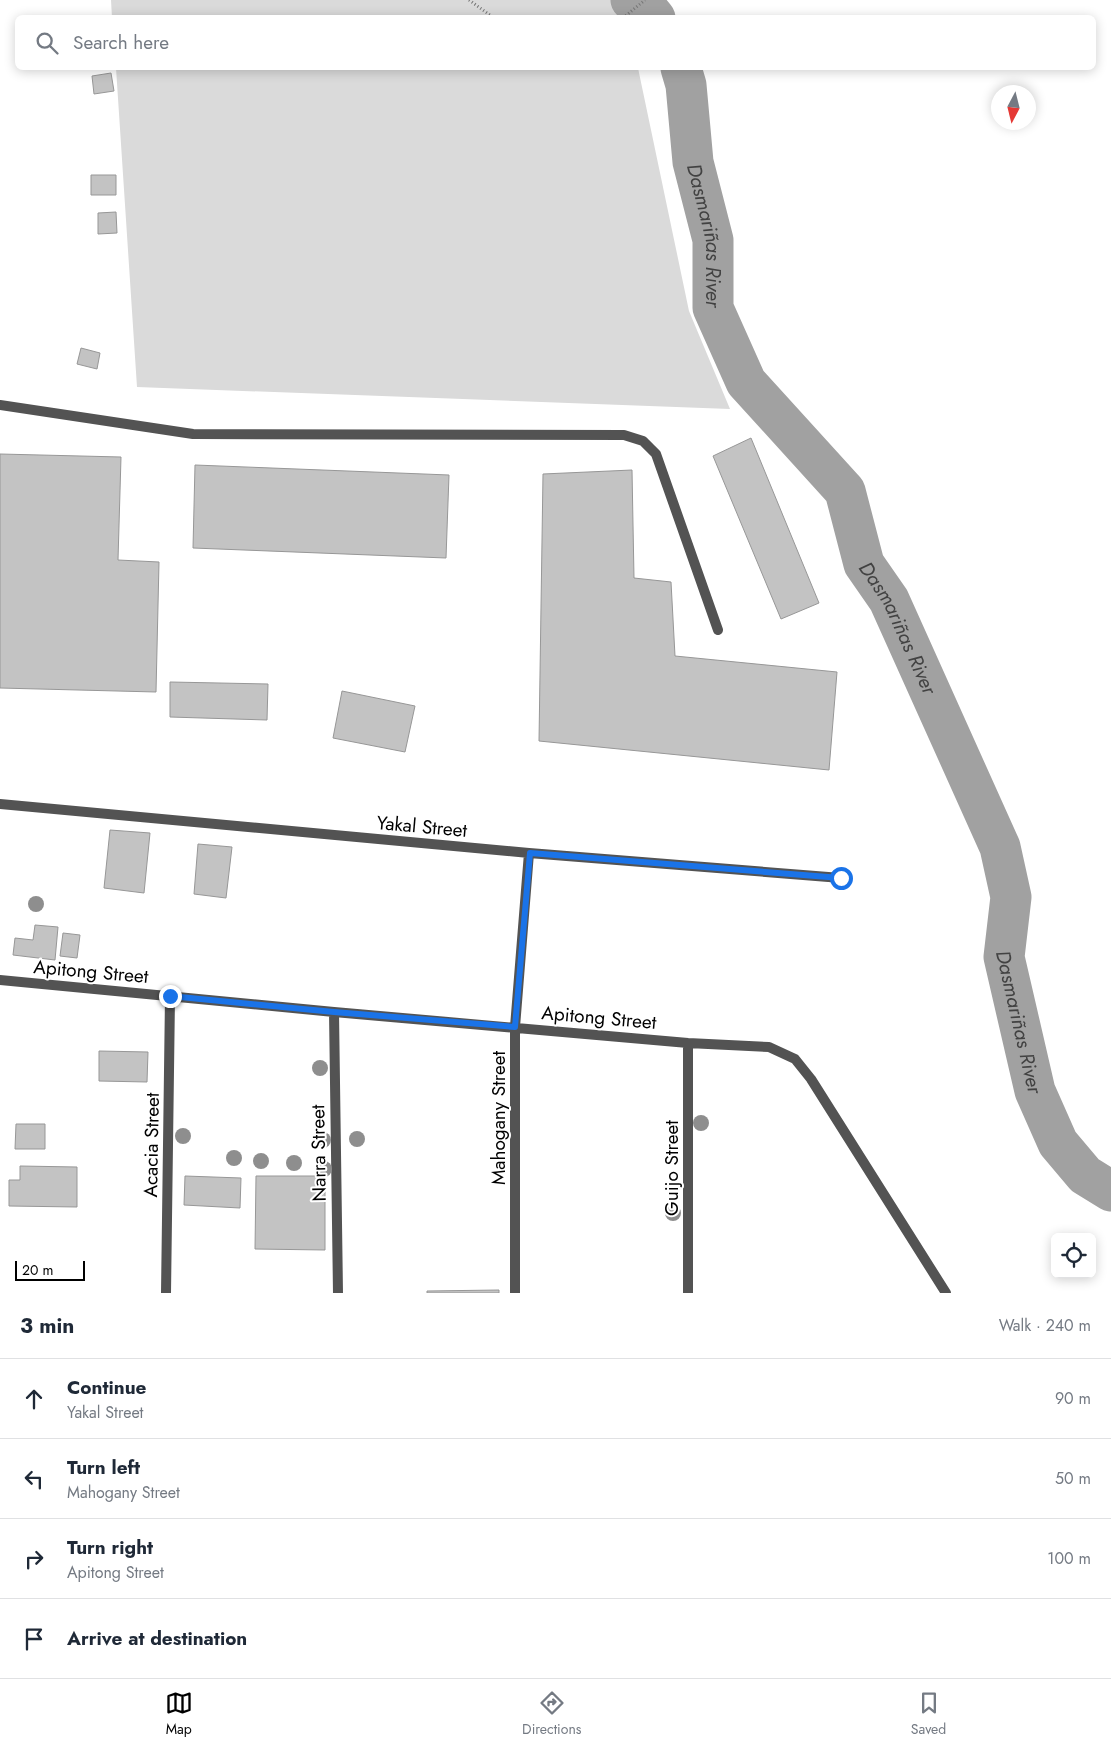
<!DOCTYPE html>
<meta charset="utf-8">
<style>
body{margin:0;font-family:Jost,sans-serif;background:#f6f6f7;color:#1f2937}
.controls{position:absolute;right:15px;bottom:15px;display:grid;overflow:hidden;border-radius:8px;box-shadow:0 2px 12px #0003}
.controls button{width:45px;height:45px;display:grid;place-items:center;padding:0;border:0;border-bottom:1px solid #e0e1e3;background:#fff;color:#1f2937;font:25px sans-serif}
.compass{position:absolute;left:991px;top:85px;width:45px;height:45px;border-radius:50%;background:#fff;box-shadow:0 2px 12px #0003;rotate:187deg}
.scale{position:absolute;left:15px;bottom:12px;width:70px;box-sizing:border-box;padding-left:5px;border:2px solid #000;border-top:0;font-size:14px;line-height:18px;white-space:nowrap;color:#000;-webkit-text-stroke:4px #fff;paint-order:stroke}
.stop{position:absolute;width:15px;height:15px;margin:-11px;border:4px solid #1a73e8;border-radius:50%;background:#fff}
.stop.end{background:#1a73e8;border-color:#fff;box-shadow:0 1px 5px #0008}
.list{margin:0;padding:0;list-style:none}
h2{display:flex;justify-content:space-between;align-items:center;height:65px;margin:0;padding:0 20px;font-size:21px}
h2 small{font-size:16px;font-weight:400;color:#747a83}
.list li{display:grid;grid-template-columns:32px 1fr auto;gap:15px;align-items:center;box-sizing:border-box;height:80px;padding:0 20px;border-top:1px solid #e0e1e3}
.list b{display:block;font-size:19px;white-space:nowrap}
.list p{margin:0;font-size:16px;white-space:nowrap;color:#747a83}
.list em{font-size:16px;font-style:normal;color:#747a83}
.icon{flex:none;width:28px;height:28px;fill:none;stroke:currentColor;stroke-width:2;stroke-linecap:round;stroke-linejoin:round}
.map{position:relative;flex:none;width:1111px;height:1293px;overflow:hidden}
.search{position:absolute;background:#fff;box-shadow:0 2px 12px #0003;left:15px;right:15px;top:15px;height:55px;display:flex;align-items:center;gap:12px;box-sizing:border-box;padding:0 18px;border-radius:8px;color:#747a83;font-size:19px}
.sheet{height:385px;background:#fff}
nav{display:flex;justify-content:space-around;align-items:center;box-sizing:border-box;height:70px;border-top:1px solid #e0e1e3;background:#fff;font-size:14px;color:#747a83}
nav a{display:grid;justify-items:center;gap:2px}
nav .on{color:#000}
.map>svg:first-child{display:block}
.green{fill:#dadada}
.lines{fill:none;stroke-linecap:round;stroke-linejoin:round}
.river{stroke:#a1a1a1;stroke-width:41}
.building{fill:#c3c3c3;stroke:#979797}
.path{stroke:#757575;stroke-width:3;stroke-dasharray:1 2.5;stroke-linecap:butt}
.service{stroke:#535353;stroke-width:10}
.minor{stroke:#535353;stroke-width:10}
.tree{fill:#8e8e8e}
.route{stroke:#1a73e8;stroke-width:6}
.labels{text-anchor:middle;stroke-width:4;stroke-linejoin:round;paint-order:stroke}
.street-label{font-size:19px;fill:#000;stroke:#fff}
.water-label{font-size:20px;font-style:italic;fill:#424242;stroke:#fff}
</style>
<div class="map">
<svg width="1111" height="1293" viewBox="0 0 1111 1293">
<rect width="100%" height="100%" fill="#fff"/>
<path class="green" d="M111 0H623L627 17 112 18Z
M116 68H638L689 311 730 409 137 387Z"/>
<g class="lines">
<g class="river">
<path d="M631 0 650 12 655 18"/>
<path id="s1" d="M681 68 686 85 693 162 713 240V308L746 382 845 491 864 564 889 600 1000 847 1011 897 1004 957 1035 1091 1058 1143 1085 1175 1111 1191"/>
</g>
</g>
<path class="building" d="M111 73 114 91 94 94 92 76Z
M91 175H116V195H91Z
M116 212 117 233 98 234V213Z
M81 348 100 353 97 369 77 364Z
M751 438 819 603 781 619 713 456Z
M0 454 121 457 118 560 159 562 156 692 0 688Z
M195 465 449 475 446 558 193 548Z
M632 470 634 578 671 582 675 656 837 672 829 770 539 741 543 474Z
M170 682 268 684 267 720 170 717Z
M342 691 415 706 405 752 333 738Z
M110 830 150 833 144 893 104 888Z
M198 844 232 847 226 898 194 894Z
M35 925 58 927 55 960 13 955 15 938 33 940Z
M63 933 80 935 77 958 60 956Z
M99 1051 148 1052 147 1082 99 1081Z
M16 1124H45V1149H15Z
M20 1166 77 1167V1207L9 1206V1180H20Z
M185 1176 241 1178 240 1208 184 1205Z
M256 1176H325V1250L255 1249Z
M499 1290V1293H427V1291Z"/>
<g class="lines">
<path class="path" d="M469 0 494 18
M623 18 645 0"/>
<path class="service" d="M0 405 193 434 624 435 643 441 656 454 718 630"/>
<path class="minor" d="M0 804 529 853 841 878
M0 980 334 1012 688 1043 769 1047 795 1059 811 1079 946 1293
M334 1012 338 1293
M688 1043V1293
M166 1293 170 997
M515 1293V1027L529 853"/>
</g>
<g class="tree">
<circle cx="36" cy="904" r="8"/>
<circle cx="320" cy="1068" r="8"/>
<circle cx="701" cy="1123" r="8"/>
<circle cx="183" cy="1136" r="8"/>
<circle cx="357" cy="1139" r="8"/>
<circle cx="323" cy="1140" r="8"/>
<circle cx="234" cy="1158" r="8"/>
<circle cx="261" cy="1161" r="8"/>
<circle cx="294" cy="1163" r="8"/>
<circle cx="324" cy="1169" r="8"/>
<circle cx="673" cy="1213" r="8"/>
</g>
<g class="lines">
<path class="route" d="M170 996 334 1012 515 1027 530 853 841 878"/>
</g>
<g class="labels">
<g class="street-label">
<text transform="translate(422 826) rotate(5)" y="7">Yakal Street</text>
<text transform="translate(91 971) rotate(5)" y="7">Apitong Street</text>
<text transform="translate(599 1017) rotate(5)" y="7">Apitong Street</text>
<text transform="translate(498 1118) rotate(-90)" y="7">Mahogany Street</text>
<text transform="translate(151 1145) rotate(-89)" y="7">Acacia Street</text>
<text transform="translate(318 1153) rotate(-91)" y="7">Narra Street</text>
<text transform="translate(671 1168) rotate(-90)" y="7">Guijo Street</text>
</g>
<g class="water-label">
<text dy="7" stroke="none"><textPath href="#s1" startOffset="170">Dasmariñas River</textPath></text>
<text dy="7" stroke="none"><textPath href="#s1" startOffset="620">Dasmariñas River</textPath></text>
<text dy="7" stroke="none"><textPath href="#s1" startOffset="1040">Dasmariñas River</textPath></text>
</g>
</g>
</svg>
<div class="controls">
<button><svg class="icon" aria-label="locate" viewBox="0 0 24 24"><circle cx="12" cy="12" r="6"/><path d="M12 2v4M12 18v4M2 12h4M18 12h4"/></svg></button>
</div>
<svg class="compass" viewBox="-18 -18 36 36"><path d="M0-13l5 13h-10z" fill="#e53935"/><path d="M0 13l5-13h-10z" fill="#747a83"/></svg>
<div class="scale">20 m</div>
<div class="stop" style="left:841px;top:878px"></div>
<div class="stop end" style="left:170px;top:996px"></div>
<div class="search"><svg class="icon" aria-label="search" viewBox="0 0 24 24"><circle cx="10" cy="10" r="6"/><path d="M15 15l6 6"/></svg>Search here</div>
</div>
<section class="sheet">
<h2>3 min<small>Walk · 240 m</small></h2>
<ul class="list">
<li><svg class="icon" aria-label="ahead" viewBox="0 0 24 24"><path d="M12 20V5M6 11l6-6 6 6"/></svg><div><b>Continue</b><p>Yakal Street</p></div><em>90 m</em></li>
<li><svg class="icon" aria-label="left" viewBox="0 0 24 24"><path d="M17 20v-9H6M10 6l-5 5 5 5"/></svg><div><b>Turn left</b><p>Mahogany Street</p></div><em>50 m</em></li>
<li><svg class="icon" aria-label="right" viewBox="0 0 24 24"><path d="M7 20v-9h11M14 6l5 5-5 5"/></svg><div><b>Turn right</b><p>Apitong Street</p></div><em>100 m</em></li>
<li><svg class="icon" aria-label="arrive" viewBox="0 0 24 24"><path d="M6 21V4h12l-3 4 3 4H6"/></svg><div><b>Arrive at destination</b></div></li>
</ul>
</section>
<nav>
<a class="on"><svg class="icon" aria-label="map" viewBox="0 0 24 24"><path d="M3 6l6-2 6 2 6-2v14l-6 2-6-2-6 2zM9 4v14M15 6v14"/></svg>Map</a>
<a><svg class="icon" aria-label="directions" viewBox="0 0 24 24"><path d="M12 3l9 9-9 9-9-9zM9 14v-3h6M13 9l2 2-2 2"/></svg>Directions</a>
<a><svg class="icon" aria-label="saved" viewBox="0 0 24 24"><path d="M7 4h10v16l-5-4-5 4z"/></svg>Saved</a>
</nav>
